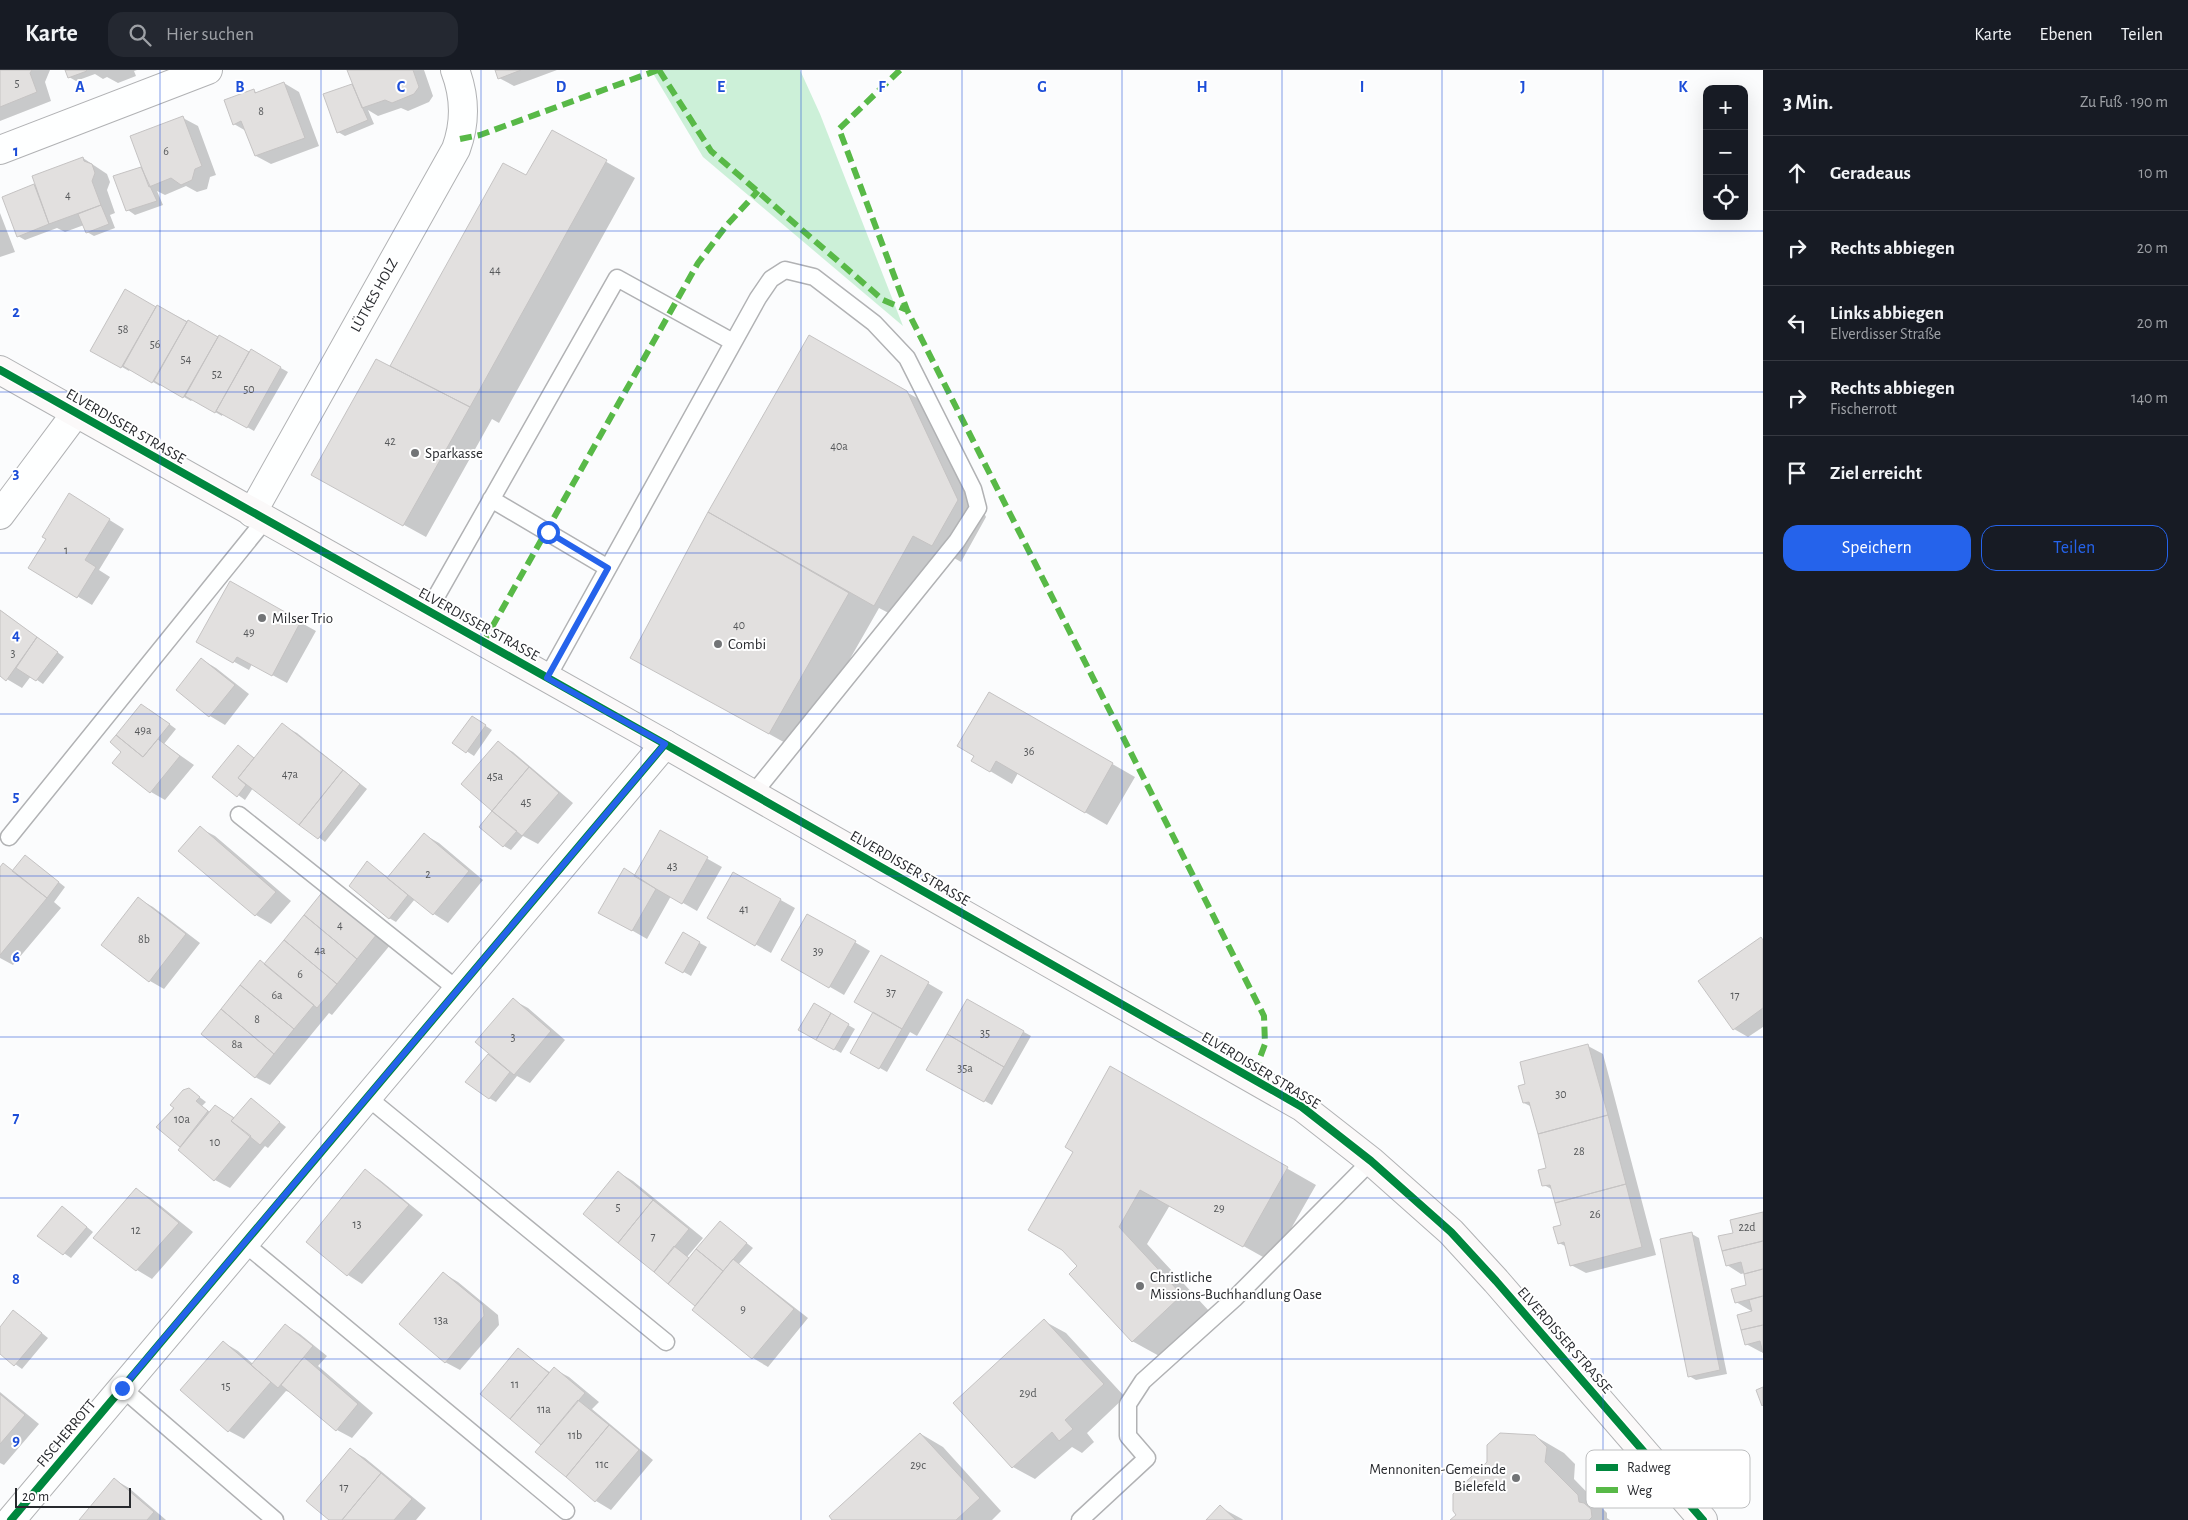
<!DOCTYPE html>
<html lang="de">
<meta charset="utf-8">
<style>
body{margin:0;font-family:"Alegreya Sans",sans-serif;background:#242831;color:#f1f3f6}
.controls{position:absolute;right:15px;top:15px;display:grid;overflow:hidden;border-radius:10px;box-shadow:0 5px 20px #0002}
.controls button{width:45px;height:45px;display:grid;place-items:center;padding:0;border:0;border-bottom:1px solid #363941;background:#171b24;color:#f1f3f6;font:25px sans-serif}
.scale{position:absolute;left:15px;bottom:12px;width:116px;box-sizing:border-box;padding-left:5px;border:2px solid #282a2e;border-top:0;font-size:14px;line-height:18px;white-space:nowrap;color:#282a2e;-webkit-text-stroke:4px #fff;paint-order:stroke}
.stop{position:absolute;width:15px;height:15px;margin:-11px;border:4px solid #2563eb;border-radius:50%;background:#fff}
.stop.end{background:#2563eb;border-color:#fff;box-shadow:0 1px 5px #0008}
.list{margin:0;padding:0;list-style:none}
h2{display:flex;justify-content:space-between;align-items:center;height:65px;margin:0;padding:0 20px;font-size:21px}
h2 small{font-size:16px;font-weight:400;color:#9ea1a6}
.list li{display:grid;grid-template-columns:32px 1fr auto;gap:15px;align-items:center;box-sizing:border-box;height:75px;padding:0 20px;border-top:1px solid #363941}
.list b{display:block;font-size:19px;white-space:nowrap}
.list p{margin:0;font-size:16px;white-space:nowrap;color:#9ea1a6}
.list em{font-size:16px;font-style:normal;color:#9ea1a6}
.actions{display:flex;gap:10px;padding:15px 20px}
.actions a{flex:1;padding:11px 0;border:1px solid #2563eb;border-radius:15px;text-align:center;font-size:18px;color:#2563eb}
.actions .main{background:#2563eb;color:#fff}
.icon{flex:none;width:28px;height:28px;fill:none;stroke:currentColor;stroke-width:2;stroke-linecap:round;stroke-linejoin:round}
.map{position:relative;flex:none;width:1763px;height:1450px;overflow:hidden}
header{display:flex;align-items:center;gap:30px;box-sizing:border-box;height:70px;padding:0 25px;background:#171b24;border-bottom:1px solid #363941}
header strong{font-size:24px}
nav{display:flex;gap:28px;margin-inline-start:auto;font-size:18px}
.search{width:350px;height:45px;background:#242831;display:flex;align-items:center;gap:12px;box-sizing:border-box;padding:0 18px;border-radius:15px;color:#9ea1a6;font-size:19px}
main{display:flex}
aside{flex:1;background:#171b24}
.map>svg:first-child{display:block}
.green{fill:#ccf0d8}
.shadow{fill:#0003}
.building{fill:#e2e0df;stroke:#c5c3c3}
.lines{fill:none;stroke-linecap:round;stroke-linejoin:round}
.lane-casing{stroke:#b1b2b4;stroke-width:19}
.street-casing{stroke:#b1b2b4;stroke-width:30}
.secondary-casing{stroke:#b1b2b4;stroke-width:30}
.lane{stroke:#feffff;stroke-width:16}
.street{stroke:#feffff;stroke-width:28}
.secondary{stroke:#fbf9f9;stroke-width:28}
.quiet{stroke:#58b947;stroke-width:6;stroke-dasharray:12 6;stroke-linecap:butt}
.cycleway-casing{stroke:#fff;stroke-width:11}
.cycleway{stroke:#00873e;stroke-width:8}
.route{stroke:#2563eb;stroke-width:6}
.grid{fill:none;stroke:#1d4ed8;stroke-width:1;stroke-opacity:0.55}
.poi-dot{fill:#727476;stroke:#fff;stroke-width:2}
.labels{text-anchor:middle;stroke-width:4;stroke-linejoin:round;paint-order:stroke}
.number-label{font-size:12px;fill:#56585a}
.street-label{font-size:15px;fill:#282a2e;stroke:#fff}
.poi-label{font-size:15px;fill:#282a2e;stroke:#fff;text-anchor:start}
.key{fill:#fff;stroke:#bebfc0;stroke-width:1}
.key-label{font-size:14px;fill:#282a2e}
.grid-label{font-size:16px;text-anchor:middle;font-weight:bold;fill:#1d4ed8;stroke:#fff;stroke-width:4;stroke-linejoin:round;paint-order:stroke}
</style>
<header>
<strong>Karte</strong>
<div class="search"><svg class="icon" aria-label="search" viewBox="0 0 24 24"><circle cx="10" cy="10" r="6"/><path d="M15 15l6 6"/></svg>Hier suchen</div>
<nav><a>Karte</a><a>Ebenen</a><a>Teilen</a></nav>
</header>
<main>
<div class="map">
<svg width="1763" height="1450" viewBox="0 0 1763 1450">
<rect width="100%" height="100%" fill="#fbfcfd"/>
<path class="green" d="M651 0H800L820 44 903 256 703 87Z"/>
<path class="shadow" d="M0 0H50L45 12 51 31 0 51Z
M66 0H137L134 1 136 6 118 13 107 7 103 9 95 4 76 11 69 7Z
M349 0H424L433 26 429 32 408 41 401 38 378 46 368 40 374 54 345 66 338 62 352 15 356 17Z
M496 0H557L514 16 499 8Z
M284 13 299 22 319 76 271 94 256 86 246 61 234 54 254 21 258 23Z
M183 48 198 56 216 105 210 107 207 119 197 122 186 116 165 125 157 121 163 135 135 145 128 140 141 99 144 100Z
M553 62 635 108 499 353 492 349 426 467 335 417 397 298 527 106Z
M83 88 107 104 110 112 107 120 115 143 110 145 115 158 94 166 87 162 84 155 65 162 57 158 25 170 18 166 34 116 37 117Z
M0 143 15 182 0 187Z
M157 236 250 283 251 281 288 302 254 361 223 343 222 346 193 329 191 331 161 314 160 316 130 299 129 301 92 280Z
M809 266 936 339 986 447 961 492 942 481 904 551 879 538 798 680 631 587 709 443Z
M84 434 124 459 99 500 110 507 92 535 30 498Z
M230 513 316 561 287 613 252 594 249 600 198 572Z
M0 540 64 587 43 614 31 606 22 618 0 605Z
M201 589 216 598 249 624 225 655 210 646 178 620Z
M989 623 1135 707 1107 755 1018 703 1012 714 973 691Z
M149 639 176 659 164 674 194 695 165 730 151 722 123 681Z
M472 647 492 660 474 686 454 673Z
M282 655 297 663 367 719 325 772 253 718 245 730 214 707 245 681 255 689Z
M498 673 513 682 573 733 538 774 523 766 511 780 504 776 494 741Z
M200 758 215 766 291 831 271 854 256 845 180 781Z
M660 762 722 797 697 841 671 826 647 869 600 842 635 806Z
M425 765 439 773 483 810 448 853 434 844 415 829 396 852 389 848 368 793 389 808Z
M32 791 65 817 54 832 61 838 13 895 0 888V799L3 794 14 801Z
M734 804 795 838 771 883 709 848Z
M324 822 391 874 332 945 329 943 270 1015 255 1007 265 895Z
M139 829 153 837 200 873 164 919 150 911Z
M808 845 870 881 844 925 783 890Z
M684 864 707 877 691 906 666 892Z
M1761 868 1763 870V957L1748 967 1734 959Z
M881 886 943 922 917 966 910 962 887 1002 852 982 875 942Z
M513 930 528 938 565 970 530 1013 517 1006 496 1032 489 1028V985L495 988Z
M967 930 1031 966 992 1035 928 999Z
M814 935 855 959 841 983 800 960Z
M1588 976 1603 984 1656 1185 1586 1203 1571 1195 1567 1177 1559 1173 1562 1156 1553 1120 1544 1115 1548 1098 1532 1037 1524 1033 1527 1015Z
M1110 998 1316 1115 1272 1192 1170 1135 1147 1174 1210 1242 1161 1287 1132 1271 1079 1196 1074 1081Z
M189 1019 206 1032 202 1036 210 1042 215 1036 235 1048 251 1029 286 1057 268 1078 265 1076 230 1118 215 1110 180 1079 182 1077 157 1057Z
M366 1101 380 1110 423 1145 362 1214 348 1205Z
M618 1102 633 1111 703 1168 687 1187 690 1189 720 1152 753 1178 739 1194 808 1248 768 1297 753 1288 694 1239 697 1235Z
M136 1120 151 1128 193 1162 152 1209 137 1200 95 1167Z
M63 1137 93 1162 71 1188 39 1166Z
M1763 1144V1282H1761L1746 1274 1753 1242 1736 1232 1748 1216 1745 1203 1741 1204 1727 1195Z
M1692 1164 1699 1168 1727 1304 1696 1310 1689 1306Z
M443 1203 458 1212 498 1245 499 1255 460 1300 445 1292Z
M21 1246 48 1268 22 1299 0 1283V1259Z
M1044 1251 1066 1263 1125 1327 1087 1363 1094 1372 1082 1383 1072 1377 1035 1409 1013 1397Z
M285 1255 300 1264 327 1286 318 1296 373 1343 352 1368 337 1360 295 1324 286 1321 244 1369 229 1361 223 1272 238 1281 253 1294Z
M518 1280 551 1303 554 1299 569 1307 599 1332 592 1339 653 1390 611 1440 596 1431 536 1382 542 1375Z
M0 1322 39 1354 4 1395 0 1393Z
M921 1364 943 1377 1001 1441 992 1450H834Z
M1535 1366 1564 1383 1575 1394 1574 1409 1607 1443V1448L1610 1450H1452Z
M351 1380 365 1388 426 1438 416 1450H331Z
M115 1410 129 1418 166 1450H80Z
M1220 1437 1242 1449 1243 1450H1208Z"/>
<path class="building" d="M0 0H32L30 3 37 22 0 37Z
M65 0H86L87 1 68 8Z
M347 0H413L419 17 414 24 392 33 385 30 362 38Z
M495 0H521L498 9Z
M284 12 305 68 255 86 241 51 233 55 224 30 254 19 255 23Z
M352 14 368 50 337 63 323 24Z
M183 46 202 96 195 99 192 110 181 115 171 108 149 117 130 66Z
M552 60 607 90 470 337 390 296 503 93 526 105Z
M83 87 84 91 92 94 95 103 92 111 101 135 49 154 32 106Z
M141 97 157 131 126 141 113 106Z
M34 114 49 154 17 167 2 127Z
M101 135 109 154 86 163 78 144Z
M125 219 156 237 121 298 90 281Z
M157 235 187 252 152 313 123 296Z
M188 250 218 267 183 328 154 311Z
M219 265 249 282 215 343 185 326Z
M809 265 907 321 958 430 932 476 913 466 874 536 708 442Z
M251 279 281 297 247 358 216 341Z
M376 289 470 337 403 456 311 405Z
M69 423 110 449 85 490 96 497 77 528 28 498 46 469 42 467Z
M708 442 849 523 769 664 630 588Z
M230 511 301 551 272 606 237 587 233 593 196 572Z
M0 540 37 567 6 611 0 606Z
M37 567 58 582 36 611 16 598Z
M201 588 235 615 209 647 176 620Z
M989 622 1113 693 1085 743 996 691 990 702 971 691 974 686 957 676Z
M141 634 170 654 143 687 116 665Z
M472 646 486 655 466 683 452 673Z
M282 653 343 700 299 755 238 708Z
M116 665 143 687 158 669 180 686 150 723 112 693 121 682 110 672Z
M498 671 529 697 492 741 461 714Z
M238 675 254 688 238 708 246 715 237 727 212 707Z
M529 697 559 723 522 766 492 741Z
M343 700 360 714 318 769 299 755Z
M492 741 517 761 503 777 479 757Z
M200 756 276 822 255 846 178 781Z
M660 760 708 787 682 834 634 806Z
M424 763 469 801 433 845 387 808Z
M25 785 59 812 47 828 12 801Z
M367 791 408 825 389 849 349 816Z
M3 793 47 828 0 885V797Z
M624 798 656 819 632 861 598 843Z
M733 802 781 829 755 876 707 848Z
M324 820 377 864 357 889 304 845Z
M138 827 186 864 149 912 101 875Z
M807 844 856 871 829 918 781 890Z
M304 845 357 889 337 914 284 870Z
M683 862 700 872 683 903 665 893Z
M1761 867 1763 870V938L1733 960 1698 911Z
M284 870 337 914 317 938 264 894Z
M881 885 929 912 902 959 854 932Z
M260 890 314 935 294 959 240 915Z
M240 915 294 959 274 984 221 939Z
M513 928 551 961 514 1005 475 972Z
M967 929 1024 961 1004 997 947 964Z
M814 933 831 943 816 970 798 960Z
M221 939 274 984 255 1008 201 964Z
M873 942 902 959 879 999 850 983Z
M831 943 849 954 834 980 816 970Z
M947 964 1004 997 984 1032 926 1000Z
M1588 974 1608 1045 1538 1064 1529 1032 1523 1033 1518 1016 1525 1014 1520 992Z
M488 984 510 1002 489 1029 465 1012Z
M1110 996 1288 1097 1243 1177 1140 1120 1119 1157 1182 1225 1132 1272 1069 1204 1077 1196 1062 1180 1028 1160 1073 1082 1065 1077Z
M189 1018 200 1027 196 1031 208 1041 180 1077 156 1057 174 1038 170 1035 183 1020Z
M251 1028 280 1052 260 1075 231 1051Z
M215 1035 234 1048 231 1051 251 1066 214 1111 178 1080Z
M1608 1045 1626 1114 1555 1133 1550 1115 1542 1116 1538 1100 1546 1098 1538 1064Z
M365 1099 409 1135 347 1206 306 1172Z
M618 1101 653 1130 618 1173 583 1144Z
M1626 1114 1642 1177 1570 1196 1564 1172 1558 1174 1553 1157 1561 1155 1555 1133Z
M136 1118 179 1153 136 1201 93 1168Z
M653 1130 689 1159 654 1202 618 1173Z
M62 1136 87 1157 63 1185 37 1166Z
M1763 1142V1171L1722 1181 1718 1166 1733 1163 1730 1150Z
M720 1151 747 1173 723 1201 696 1179Z
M1692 1162 1720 1300 1688 1307 1660 1169Z
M1763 1171V1199L1744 1204 1741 1192 1726 1196 1722 1181Z
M674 1176 689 1188 668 1214 654 1202Z
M696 1179 723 1201 695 1236 668 1214Z
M733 1189 794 1239 752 1289 692 1240Z
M1763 1199V1226L1735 1233 1731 1219 1746 1215 1744 1204Z
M443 1202 483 1235 484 1246 445 1293 399 1254Z
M1763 1226V1255L1741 1260 1737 1245 1752 1241 1749 1230Z
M13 1240 42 1263 14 1296 0 1284V1257Z
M1044 1249 1104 1314 1065 1350 1073 1359 1059 1371 1052 1362 1012 1398 953 1333Z
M285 1254 313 1276 278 1318 251 1295Z
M1763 1255V1283L1760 1271 1745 1275 1741 1260Z
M223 1271 271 1312 228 1362 180 1320Z
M518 1278 549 1303 510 1349 480 1324Z
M304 1287 358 1334 336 1361 281 1315Z
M554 1297 585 1323 541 1375 510 1349Z
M1763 1317V1335L1762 1336 1756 1320Z
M0 1324 25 1345 0 1374Z
M578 1330 609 1355 566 1407 535 1382Z
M609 1355 639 1380 595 1432 566 1407Z
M920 1363 980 1428 956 1450H832L829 1446Z
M1500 1363 1535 1365 1547 1377 1545 1392 1578 1425 1579 1432 1584 1433 1591 1439 1592 1447 1589 1450H1450L1456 1445 1453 1441V1424L1487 1392V1375Z
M350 1378 381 1403 342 1450H329L306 1431Z
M381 1403 412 1429 394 1450H342Z
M114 1408 154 1442 147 1450H79Z
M1220 1435 1236 1450H1206Z"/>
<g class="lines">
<defs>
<path id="lane" d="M491 429 608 498
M428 541 617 208 733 272
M547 608 758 228 771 209 785 200 814 207 874 253 907 288 973 419 978 438 957 471 753 724
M239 745 458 920
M9 767 265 450
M367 1027 666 1272
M244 1173 566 1441
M122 1318 275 1450
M1080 1450 1147 1388 1128 1366V1334L1143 1311 1234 1229 1371 1091"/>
<path id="street" d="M0 80 208 0
M252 443 456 79C466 52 465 26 455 0
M0 445 76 343
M11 1450 665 674"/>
<path id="secondary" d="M0 300 665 674 1302 1037 1371 1091 1451 1162 1496 1211 1703 1450"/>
</defs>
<use href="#lane" class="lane-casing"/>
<use href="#street" class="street-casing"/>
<use href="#secondary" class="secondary-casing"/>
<use href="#lane" class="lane"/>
<use href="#street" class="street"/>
<use href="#secondary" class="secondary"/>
<path class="quiet" d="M659 0 711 81 883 230 907 240
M900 0 839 59 907 240 1264 946 1265 974 1252 1009
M460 69 480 65 658 0
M483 573 698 193 726 156 758 121"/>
<defs>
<path id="cycleway" d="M0 300 665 674 1302 1037 1371 1091 1451 1162 1496 1211 1703 1450
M11 1450 665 674"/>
</defs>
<use href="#cycleway" class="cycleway-casing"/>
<use href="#cycleway" class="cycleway"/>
</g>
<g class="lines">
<path class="route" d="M122 1318 665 674 547 608 608 498 548 462"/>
</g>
<path class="grid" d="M160 0V1450M321 0V1450M481 0V1450M641 0V1450M801 0V1450M962 0V1450M1122 0V1450M1282 0V1450M1442 0V1450M1603 0V1450M0 161H1763M0 322H1763M0 483H1763M0 644H1763M0 806H1763M0 967H1763M0 1128H1763M0 1289H1763"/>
<g class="poi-dot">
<circle cx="415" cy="383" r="5"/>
<circle cx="262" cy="548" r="5"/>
<circle cx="718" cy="574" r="5"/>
<circle cx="1140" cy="1216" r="5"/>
<circle cx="1516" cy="1408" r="5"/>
</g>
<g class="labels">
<g class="number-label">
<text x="17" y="17">5</text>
<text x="261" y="45">8</text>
<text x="166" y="85">6</text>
<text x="68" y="129">4</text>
<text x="495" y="204">44</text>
<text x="123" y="263">58</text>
<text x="155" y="278">56</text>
<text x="186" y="293">54</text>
<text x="217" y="308">52</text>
<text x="249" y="323">50</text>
<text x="390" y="375">42</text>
<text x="839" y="380">40a</text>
<text x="66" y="484">1</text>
<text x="739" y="559">40</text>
<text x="249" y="566">49</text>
<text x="13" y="587">3</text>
<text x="143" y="664">49a</text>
<text x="1029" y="685">36</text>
<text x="290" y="708">47a</text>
<text x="495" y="710">45a</text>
<text x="526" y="736">45</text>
<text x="672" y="800">43</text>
<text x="428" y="808">2</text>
<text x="744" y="843">41</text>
<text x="340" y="859">4</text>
<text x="144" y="873">8b</text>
<text x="320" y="884">4a</text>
<text x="818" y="885">39</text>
<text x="300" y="908">6</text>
<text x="891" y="926">37</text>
<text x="277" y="929">6a</text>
<text x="1735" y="929">17</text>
<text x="257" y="953">8</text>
<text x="985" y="967">35</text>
<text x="513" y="971">3</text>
<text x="237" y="978">8a</text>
<text x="965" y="1002">35a</text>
<text x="1561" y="1028">30</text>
<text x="182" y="1053">10a</text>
<text x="215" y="1076">10</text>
<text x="1579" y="1085">28</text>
<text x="618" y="1141">5</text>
<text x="1219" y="1142">29</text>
<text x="1595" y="1148">26</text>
<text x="357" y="1158">13</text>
<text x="1747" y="1161">22d</text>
<text x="136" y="1164">12</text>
<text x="653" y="1170">7</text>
<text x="743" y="1243">9</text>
<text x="441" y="1254">13a</text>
<text x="515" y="1318">11</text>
<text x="226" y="1320">15</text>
<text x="1028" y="1327">29d</text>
<text x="544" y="1343">11a</text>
<text x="575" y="1369">11b</text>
<text x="602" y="1398">11c</text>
<text x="918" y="1399">29c</text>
<text x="344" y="1421">17</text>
</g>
<g class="street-label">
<text transform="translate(374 225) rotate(-61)" y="5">LÜTKES HOLZ</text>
<text transform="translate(126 356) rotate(30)" y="5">ELVERDISSER STRASSE</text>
<text transform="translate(479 554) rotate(29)" y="5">ELVERDISSER STRASSE</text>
<text transform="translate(910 798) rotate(30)" y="5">ELVERDISSER STRASSE</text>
<text transform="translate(1261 1000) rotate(31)" y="5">ELVERDISSER STRASSE</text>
<text transform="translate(1565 1270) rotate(49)" y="5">ELVERDISSER STRASSE</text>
<text transform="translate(66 1363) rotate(-50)" y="5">FISCHERROTT</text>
</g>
<g class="poi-label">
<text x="425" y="388">Sparkasse</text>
<text x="272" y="553">Milser Trio</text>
<text x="728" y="579">Combi</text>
<text x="1150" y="1212">Christliche<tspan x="1150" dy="17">Missions-Buchhandlung Oase</tspan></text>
<text x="1506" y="1404" text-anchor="end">Mennoniten-Gemeinde<tspan x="1506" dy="17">Bielefeld</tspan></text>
</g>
</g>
<rect x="1586" y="1380" width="164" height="58" rx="8" class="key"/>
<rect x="1596" y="1394" width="22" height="7" fill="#00873e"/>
<rect x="1596" y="1417" width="22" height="6" fill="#58b947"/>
<g class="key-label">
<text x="1627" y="1402">Radweg</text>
<text x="1627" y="1425">Weg</text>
</g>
<g class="grid-label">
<text x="80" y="22">A</text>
<text x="240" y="22">B</text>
<text x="401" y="22">C</text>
<text x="561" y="22">D</text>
<text x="721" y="22">E</text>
<text x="882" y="22">F</text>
<text x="1042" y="22">G</text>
<text x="1202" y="22">H</text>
<text x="1362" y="22">I</text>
<text x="1523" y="22">J</text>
<text x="1683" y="22">K</text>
<text x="16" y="86">1</text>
<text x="16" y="247">2</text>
<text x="16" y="408">3</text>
<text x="16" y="570">4</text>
<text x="16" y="731">5</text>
<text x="16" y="892">6</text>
<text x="16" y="1053">7</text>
<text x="16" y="1214">8</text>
<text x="16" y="1375">9</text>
</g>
</svg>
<div class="controls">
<button>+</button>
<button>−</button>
<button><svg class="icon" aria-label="locate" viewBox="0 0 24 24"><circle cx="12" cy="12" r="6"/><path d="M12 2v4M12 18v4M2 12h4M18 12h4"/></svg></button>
</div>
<div class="scale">20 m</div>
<div class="stop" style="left:548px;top:462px"></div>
<div class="stop end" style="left:122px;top:1318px"></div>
</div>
<aside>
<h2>3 Min.<small>Zu Fuß · 190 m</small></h2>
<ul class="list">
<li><svg class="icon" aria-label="ahead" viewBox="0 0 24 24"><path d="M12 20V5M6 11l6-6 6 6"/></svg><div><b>Geradeaus</b></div><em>10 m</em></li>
<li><svg class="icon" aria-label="right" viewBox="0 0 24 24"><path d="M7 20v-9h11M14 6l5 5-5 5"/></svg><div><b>Rechts abbiegen</b></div><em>20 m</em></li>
<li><svg class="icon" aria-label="left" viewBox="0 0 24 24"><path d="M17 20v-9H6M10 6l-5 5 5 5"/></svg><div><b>Links abbiegen</b><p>Elverdisser Straße</p></div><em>20 m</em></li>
<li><svg class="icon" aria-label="right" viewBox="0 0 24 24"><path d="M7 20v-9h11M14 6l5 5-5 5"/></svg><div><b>Rechts abbiegen</b><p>Fischerrott</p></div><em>140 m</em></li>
<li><svg class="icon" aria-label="arrive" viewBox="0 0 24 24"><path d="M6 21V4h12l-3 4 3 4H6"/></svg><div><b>Ziel erreicht</b></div></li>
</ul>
<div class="actions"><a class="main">Speichern</a><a>Teilen</a></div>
</aside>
</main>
